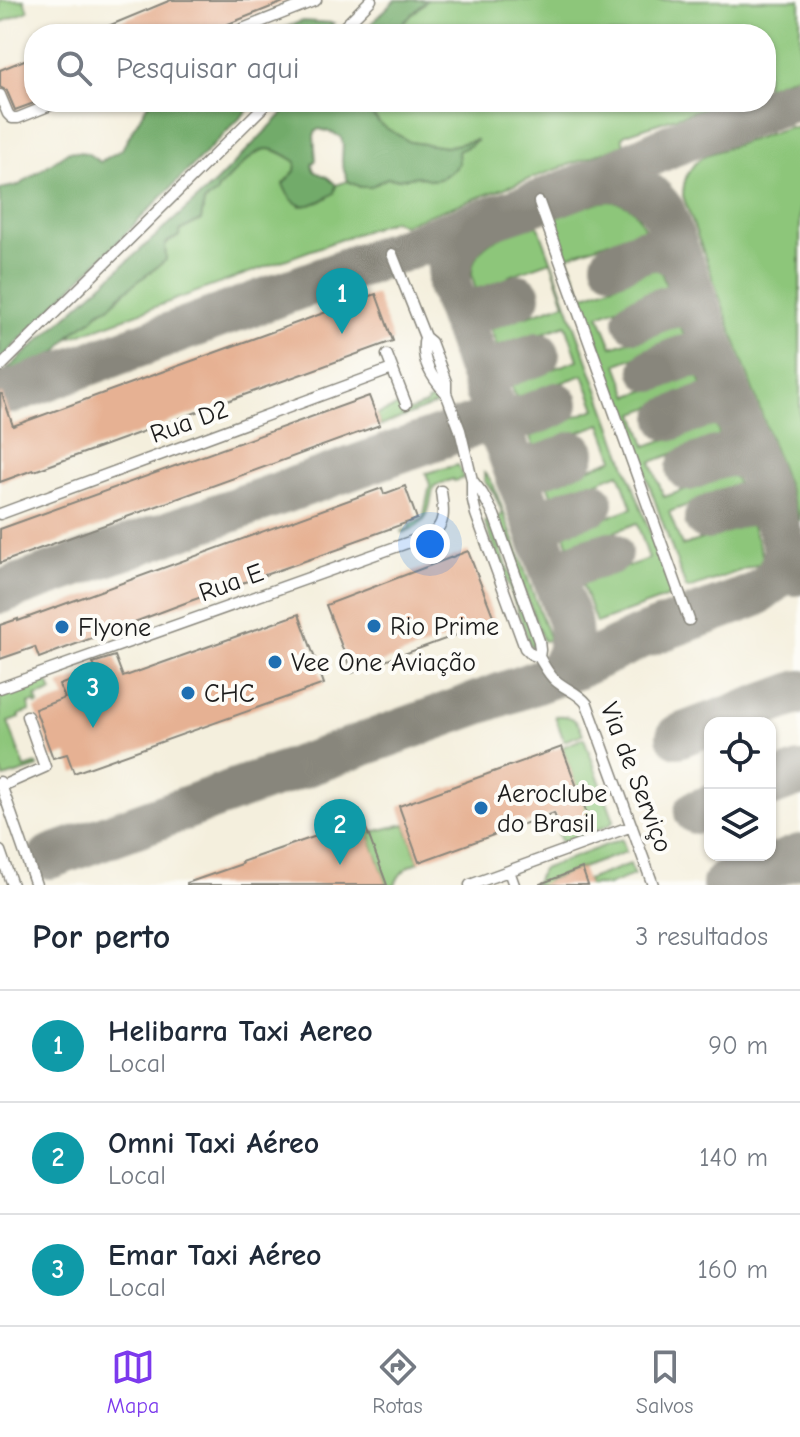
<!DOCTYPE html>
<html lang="pt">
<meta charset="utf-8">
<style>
body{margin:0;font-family:"Comic Neue",sans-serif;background:#f6f6f7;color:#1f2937}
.controls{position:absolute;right:24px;bottom:24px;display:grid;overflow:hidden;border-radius:16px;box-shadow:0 2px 6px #0004}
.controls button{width:72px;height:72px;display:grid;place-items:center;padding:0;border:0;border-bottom:2px solid #e0e1e3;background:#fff;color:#1f2937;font:40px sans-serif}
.you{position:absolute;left:430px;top:544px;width:28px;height:28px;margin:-20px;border:6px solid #fff;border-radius:50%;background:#1a73e8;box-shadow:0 0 0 12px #1a73e833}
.badge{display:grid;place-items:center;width:52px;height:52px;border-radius:50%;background:#7c3aed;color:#fff;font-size:26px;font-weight:700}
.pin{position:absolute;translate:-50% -66px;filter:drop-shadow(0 2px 4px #0008)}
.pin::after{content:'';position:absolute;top:42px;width:28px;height:24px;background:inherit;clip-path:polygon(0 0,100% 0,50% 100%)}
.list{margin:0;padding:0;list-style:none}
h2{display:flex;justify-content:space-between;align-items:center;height:104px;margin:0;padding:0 32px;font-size:34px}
h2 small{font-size:26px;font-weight:400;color:#747a83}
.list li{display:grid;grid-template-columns:52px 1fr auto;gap:24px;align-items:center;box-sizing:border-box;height:112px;padding:0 32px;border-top:2px solid #e0e1e3}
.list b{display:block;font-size:30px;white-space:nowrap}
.list p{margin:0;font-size:26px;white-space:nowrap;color:#747a83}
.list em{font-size:26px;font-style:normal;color:#747a83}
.icon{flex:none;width:44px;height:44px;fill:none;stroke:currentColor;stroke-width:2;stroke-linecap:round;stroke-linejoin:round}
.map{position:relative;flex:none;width:800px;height:885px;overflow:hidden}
.search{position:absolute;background:#fff;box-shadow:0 2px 6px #0004;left:24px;right:24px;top:24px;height:88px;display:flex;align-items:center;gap:20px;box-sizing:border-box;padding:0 28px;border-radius:32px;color:#747a83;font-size:30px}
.sheet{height:440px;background:#fff}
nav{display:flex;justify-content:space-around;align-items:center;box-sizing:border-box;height:112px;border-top:2px solid #e0e1e3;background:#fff;font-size:22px;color:#747a83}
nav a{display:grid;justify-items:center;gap:4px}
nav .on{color:#7c3aed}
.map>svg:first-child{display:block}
.green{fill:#8dc67a;stroke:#54714b;stroke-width:2}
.forest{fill:#72ab6a;stroke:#476443;stroke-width:2}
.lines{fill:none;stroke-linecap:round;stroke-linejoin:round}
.taxiway{stroke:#88867c;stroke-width:44}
.building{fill:#e6b193}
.lane-casing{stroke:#88867c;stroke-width:13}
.lane{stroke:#fff;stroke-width:10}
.poi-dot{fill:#1f6fb2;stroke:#fdfcf7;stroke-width:3}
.labels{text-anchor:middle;stroke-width:8;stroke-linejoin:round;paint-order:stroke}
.street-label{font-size:26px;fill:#1c1c1c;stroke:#fdfcf7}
.poi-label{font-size:26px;fill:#1c1c1c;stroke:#fdfcf7;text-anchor:start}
</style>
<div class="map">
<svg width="800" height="885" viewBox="0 0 800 885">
<rect width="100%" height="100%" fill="#fdfcf7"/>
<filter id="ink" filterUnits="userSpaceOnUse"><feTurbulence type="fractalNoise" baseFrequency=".0125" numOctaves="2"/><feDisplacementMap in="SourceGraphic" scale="16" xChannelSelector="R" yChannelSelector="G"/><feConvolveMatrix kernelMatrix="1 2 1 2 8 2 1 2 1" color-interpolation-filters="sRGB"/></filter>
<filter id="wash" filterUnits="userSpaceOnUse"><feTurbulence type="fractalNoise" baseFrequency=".006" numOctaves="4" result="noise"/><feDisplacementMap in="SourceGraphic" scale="32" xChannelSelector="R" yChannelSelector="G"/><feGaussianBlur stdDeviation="1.8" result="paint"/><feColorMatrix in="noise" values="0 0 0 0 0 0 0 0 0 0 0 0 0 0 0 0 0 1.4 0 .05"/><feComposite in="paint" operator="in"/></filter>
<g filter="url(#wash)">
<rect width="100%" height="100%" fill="#f4efdd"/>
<path class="green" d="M0 0H24L28 11 0 23Z
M427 0H800V74L766 87V34H392Z
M361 102H722L626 134 622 137 624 144 621 146 402 225 394 220 70 338C77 324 95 315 108 307 115 303 124 292 131 286 142 276 156 270 166 259L165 245 169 241 178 237 181 230 201 220 204 202 216 194 218 189C228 180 254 149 267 149 277 149 289 158 297 162L295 171 283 184 300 206C314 205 332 200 336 185L348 181 360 187H370L386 178 397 179 417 176 433 180 440 179 456 168 458 151 471 145 474 140 446 147 410 142 381 125Z
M789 127 800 128V521L683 196C683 177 690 164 706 155Z
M608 201C635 202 640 217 649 239L614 252 609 241 568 256 583 296 624 281 620 271 656 258 671 299 636 312 632 302 599 315 612 347 645 335 642 325 676 313 689 349 653 361 649 352 617 364 629 396 662 385 659 375 694 362 707 399 672 411 668 401 635 413 646 446 680 434 677 425 712 412 724 448 690 460 686 449 651 462 664 497 699 485 696 474 730 462 742 498 708 510 703 499 669 512 682 546 716 534 713 524 747 512 765 562 689 589 686 588 555 221 557 220 556 217 595 203Z
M536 224 539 227 672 593 671 596 596 623 578 572 611 560 615 571 649 559 637 523 603 536 606 546 573 559 561 523 593 511 597 521 632 508 619 473 585 487 588 496 556 509 543 473 575 461 580 472 614 459 601 424 567 436 570 447 538 459 525 424 557 412 561 422 596 409 583 375 549 387 552 397 520 410 507 374 540 362 544 372 578 360 566 325 531 337 534 348 502 360 486 317 519 305 524 317 565 303 551 261 509 276 513 288 480 300C477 292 473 284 472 276 470 241 511 233 536 224Z
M436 398 438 404 380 426 376 415 401 405 407 412 427 404V402Z
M458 465 464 478 454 481 453 479 434 486C427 514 432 522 402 533L401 531 410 528 409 525 423 519 430 485 426 473Z
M484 473 487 475 494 486 550 640 543 641 498 517 503 514 494 493 485 482Z
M490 520 535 641 534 645 531 647 485 522Z
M47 679 52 692 36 697 39 704 36 705 34 702 29 704 30 711 19 715 20 718 8 722 25 768 37 764 38 767 4 778 0 767V697Z
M555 716C571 714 578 720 583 734L564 741Z
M584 738 614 820 610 825 562 843 558 834 589 822 562 747Z
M405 824 419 862C407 866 399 873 395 885H387L368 833Z
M622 839 626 852 546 881 547 885H533L542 869Z
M630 864 634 875 608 885H588L587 880Z"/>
<path class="forest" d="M395 0H427L392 34H361Z
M302 21 334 23 324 34H278L284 28Z
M151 102H256L0 360V189L19 185 69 151 87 153 100 162 122 149 147 105Z
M294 102H361L381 125 410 142 446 147 477 140 471 145 458 151 459 163 451 172 439 179 433 180 417 176 397 179 387 178 370 187H360L348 181C346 175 342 168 342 161 343 137 347 136 319 129L316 131 314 136 316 160 312 164C313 174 317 172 325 176 329 178 333 182 336 185L334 193C311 208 294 214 283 184L295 171 296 162C289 157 277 149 267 149 254 149 228 180 218 189L216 194 204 202 201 220 181 230 178 237 169 241 165 245 166 260 119 296 110 307 99 311 93 319 72 333 58 351 40 361 31 363 24 373 9 383 0 381V376L216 182Z"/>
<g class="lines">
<path class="taxiway" d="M591 182C624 176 643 184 663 211L795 574
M484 221C458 235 448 256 449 285L569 620C573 642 570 663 551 676
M613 263C639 253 658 238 681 261
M454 301C472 320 498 303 519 296
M635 320C659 311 684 294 702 318
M652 370C678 360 697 345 720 367
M486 391C488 365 518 362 538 354
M11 392 488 219 539 202 591 182 685 139 786 102 800 99
M493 409C512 428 535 412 557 404
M670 419C695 410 718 394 738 417
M511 458C530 477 554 461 574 453
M688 469C713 460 735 444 756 467
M706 518C731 509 752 493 774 516
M540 540C541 514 571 510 592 503
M558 589C560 563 589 560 610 553
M0 592 477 424C492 423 498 430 505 442
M714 723 800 692
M678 736 710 724
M770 785 800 774
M696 812 710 807
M50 857 575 668 641 637 753 596C774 584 784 571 785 546
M724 884 800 856"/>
</g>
<g id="blocks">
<path class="building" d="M171 0H286V1L203 34H89Z
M34 56V103L15 110 7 91 0 87V70Z
M376 294 393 341 34 471 33 470 0 482V394H2L13 426Z
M369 396 380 425 0 563V529Z
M405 486 417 519 347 544 348 546 193 600 39 658 35 647 0 659V625L18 619V621L382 488 384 494Z
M468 551 495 621 352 673 326 605Z
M299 614 324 684 74 773 67 754 53 758 35 709 65 698 59 685 96 671 93 663 115 656 123 677Z
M562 747 590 822 561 833 554 813 419 862 399 806Z
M363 820 387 885H187V883L242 864 241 862Z
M582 868 588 885H540V884Z"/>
</g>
</g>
<g filter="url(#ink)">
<use href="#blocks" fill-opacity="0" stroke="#88867c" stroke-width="2"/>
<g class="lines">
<defs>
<path id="lane" d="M230 34 316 0
M337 34 371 0
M0 95 8 114 12 118H18L58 102
M539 202 689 620
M392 254 425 337 431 342 446 382V393L460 430 472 480V496L476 514 525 648 531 654 539 657
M425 337C420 359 431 377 446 393
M387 355 406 404
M0 367 268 102
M472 480 482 493 494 515 539 641 540 650 539 657
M0 514 392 369
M539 657C544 665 548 674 555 680 566 690 578 692 587 704L653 885
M0 688 432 534C447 523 443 508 441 491
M0 782 36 885
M2 786 45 767 27 716
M0 851 12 885
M509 871 514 885
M470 885 632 826"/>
</defs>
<use href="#lane" class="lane-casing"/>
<use href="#lane" class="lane"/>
</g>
</g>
<g class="poi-dot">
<circle cx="374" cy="626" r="8"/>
<circle cx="62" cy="627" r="8"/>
<circle cx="275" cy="662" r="8"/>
<circle cx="188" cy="693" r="8"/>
<circle cx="481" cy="808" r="8"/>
</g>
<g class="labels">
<g class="street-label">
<text transform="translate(189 421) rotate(-20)" y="9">Rua D2</text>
<text transform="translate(231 582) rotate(-20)" y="9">Rua E</text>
<text transform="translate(637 777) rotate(69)" y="9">Via de Serviço</text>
</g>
<g class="poi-label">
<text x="390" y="635">Rio Prime</text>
<text x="78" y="636">Flyone</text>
<text x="291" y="671">Vee One Aviação</text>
<text x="204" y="702">CHC</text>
<text x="497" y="802">Aeroclube<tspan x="497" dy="30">do Brasil</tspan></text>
</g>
</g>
</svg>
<div class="controls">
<button><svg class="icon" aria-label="locate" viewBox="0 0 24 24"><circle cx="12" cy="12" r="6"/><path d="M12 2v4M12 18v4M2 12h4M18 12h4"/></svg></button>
<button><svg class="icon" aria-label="layers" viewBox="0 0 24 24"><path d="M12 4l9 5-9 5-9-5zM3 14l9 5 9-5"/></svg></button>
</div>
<div class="you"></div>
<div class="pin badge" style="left:342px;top:334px;background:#0f9aa8">1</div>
<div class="pin badge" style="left:340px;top:865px;background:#0f9aa8">2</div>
<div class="pin badge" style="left:93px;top:728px;background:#0f9aa8">3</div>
<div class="search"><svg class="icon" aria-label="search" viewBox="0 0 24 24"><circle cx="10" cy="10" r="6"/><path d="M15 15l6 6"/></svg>Pesquisar aqui</div>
</div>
<section class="sheet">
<h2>Por perto<small>3 resultados</small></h2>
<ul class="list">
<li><span class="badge" style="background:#0f9aa8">1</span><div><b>Helibarra Taxi Aereo</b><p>Local</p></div><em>90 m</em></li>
<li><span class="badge" style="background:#0f9aa8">2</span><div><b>Omni Taxi Aéreo</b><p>Local</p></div><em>140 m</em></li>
<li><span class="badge" style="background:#0f9aa8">3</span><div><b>Emar Taxi Aéreo</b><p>Local</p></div><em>160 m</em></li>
</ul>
</section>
<nav>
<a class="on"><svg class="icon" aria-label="map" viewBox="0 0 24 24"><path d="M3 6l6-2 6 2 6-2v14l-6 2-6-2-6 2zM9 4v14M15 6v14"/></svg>Mapa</a>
<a><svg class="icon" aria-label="directions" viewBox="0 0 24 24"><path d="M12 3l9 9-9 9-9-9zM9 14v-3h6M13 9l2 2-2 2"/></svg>Rotas</a>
<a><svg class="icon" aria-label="saved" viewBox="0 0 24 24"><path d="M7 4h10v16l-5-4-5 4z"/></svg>Salvos</a>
</nav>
